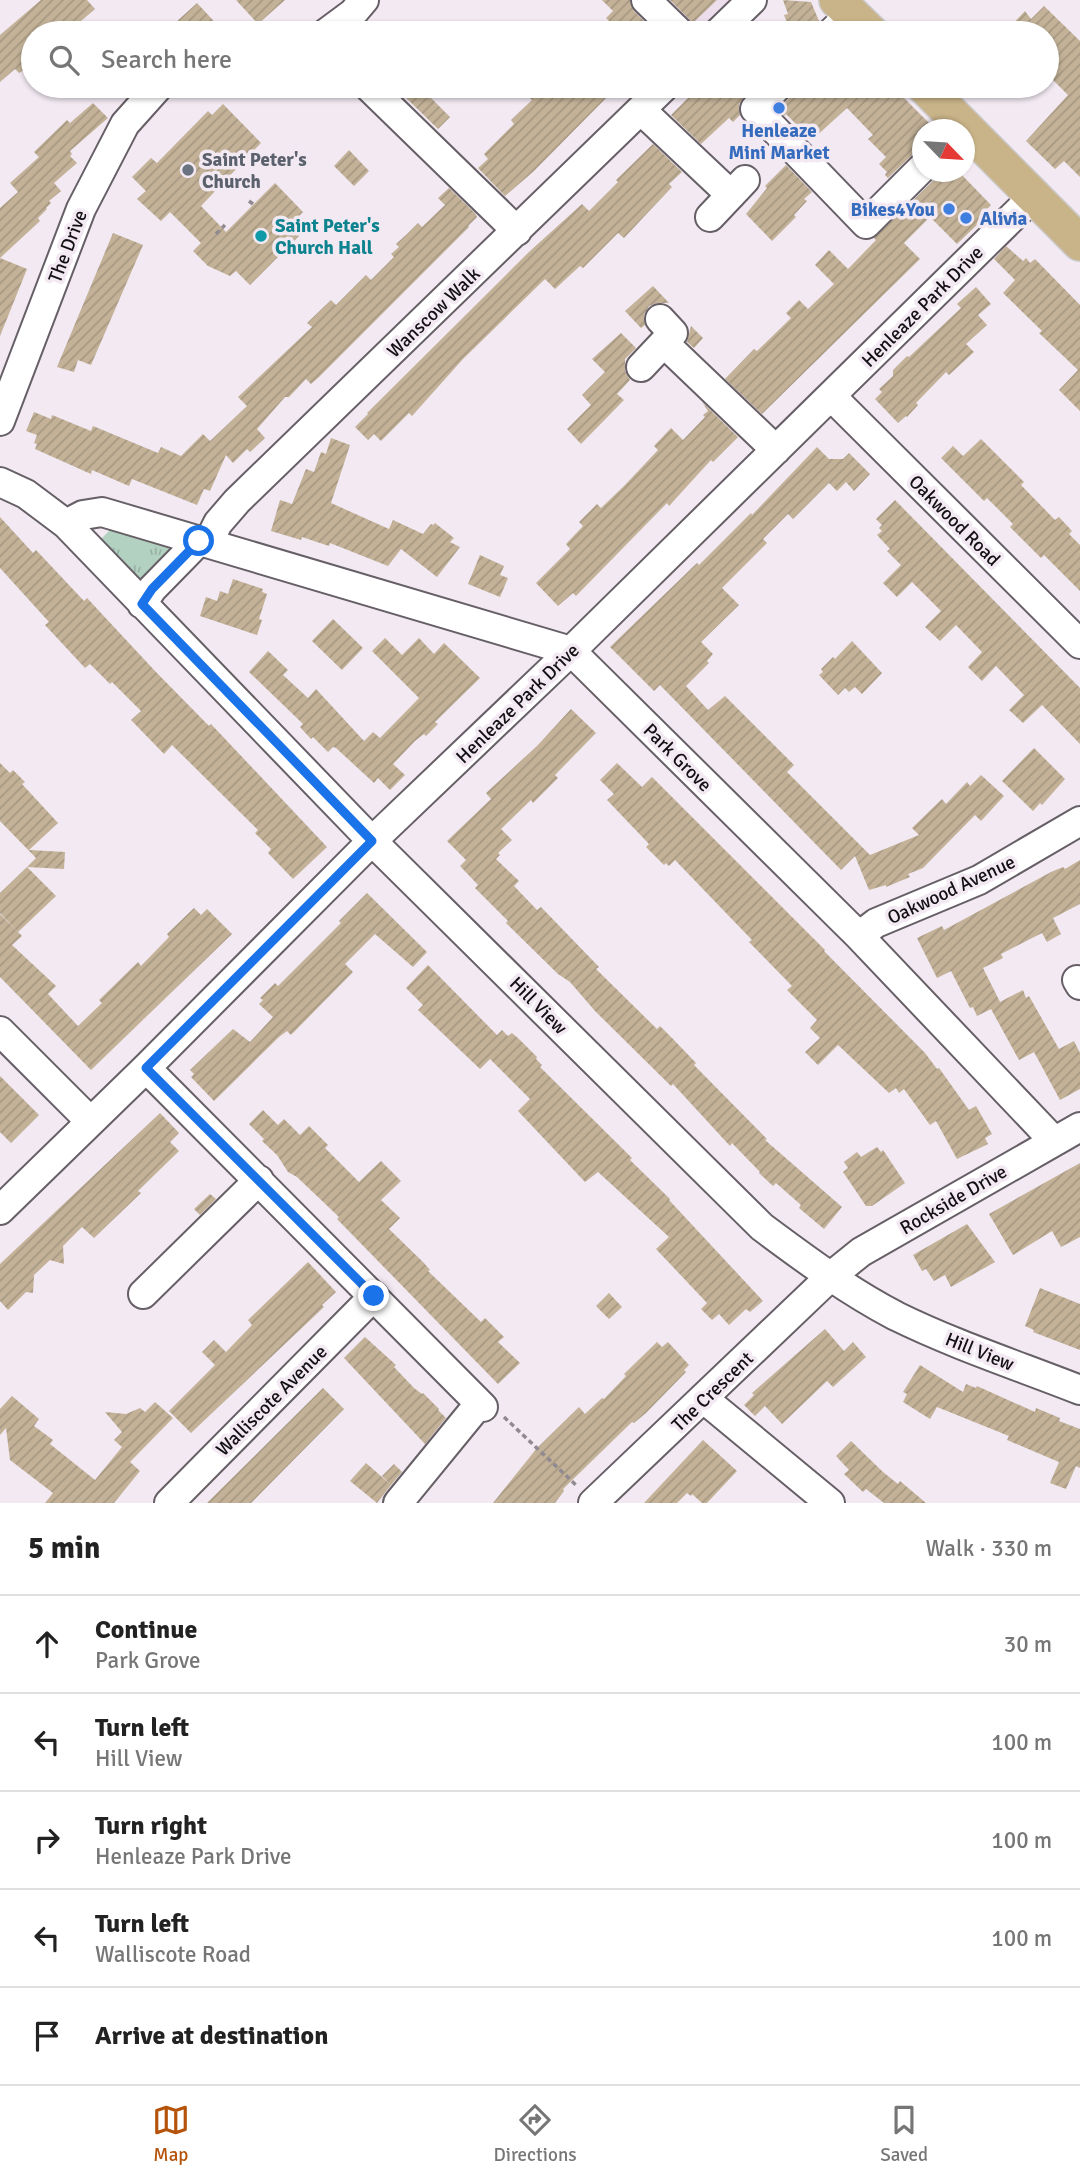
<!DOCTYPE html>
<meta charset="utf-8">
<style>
body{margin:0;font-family:Signika,sans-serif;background:#f6f6f6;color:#222}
.compass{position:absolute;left:912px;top:119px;width:63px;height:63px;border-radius:50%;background:#fff;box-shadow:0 2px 5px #0004;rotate:115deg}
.stop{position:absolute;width:21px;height:21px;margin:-16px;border:5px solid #1a73e8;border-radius:50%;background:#fff}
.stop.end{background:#1a73e8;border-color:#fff;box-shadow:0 2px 7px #0008}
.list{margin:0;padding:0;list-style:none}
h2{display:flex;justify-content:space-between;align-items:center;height:91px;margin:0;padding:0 28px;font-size:30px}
h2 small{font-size:23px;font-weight:400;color:#767676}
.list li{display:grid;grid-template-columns:46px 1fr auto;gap:21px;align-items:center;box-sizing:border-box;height:98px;padding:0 28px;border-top:2px solid #e0e0e0}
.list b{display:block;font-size:26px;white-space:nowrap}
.list p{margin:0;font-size:23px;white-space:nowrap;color:#767676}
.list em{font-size:23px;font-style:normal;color:#767676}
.icon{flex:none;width:38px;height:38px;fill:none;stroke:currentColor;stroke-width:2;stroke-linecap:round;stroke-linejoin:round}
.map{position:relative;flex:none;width:1080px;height:1503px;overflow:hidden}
.search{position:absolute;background:#fff;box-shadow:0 2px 5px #0004;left:21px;right:21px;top:21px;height:77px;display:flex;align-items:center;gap:18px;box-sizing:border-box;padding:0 24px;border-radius:38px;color:#767676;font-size:26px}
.sheet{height:581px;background:#fff}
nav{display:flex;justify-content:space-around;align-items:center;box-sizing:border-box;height:98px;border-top:2px solid #e0e0e0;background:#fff;font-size:19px;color:#767676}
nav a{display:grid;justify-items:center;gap:4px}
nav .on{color:#b45309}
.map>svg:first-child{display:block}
.built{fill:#eddeed}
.grass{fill:url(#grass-tufts)}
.building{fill:url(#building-hatch)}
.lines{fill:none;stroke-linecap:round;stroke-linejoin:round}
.minor-casing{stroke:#665f66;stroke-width:32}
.major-casing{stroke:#cbcacb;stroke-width:38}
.path{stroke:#918b91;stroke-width:3.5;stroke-dasharray:5 3.5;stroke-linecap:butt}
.minor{stroke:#fff;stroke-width:28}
.major{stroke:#c9b388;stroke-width:35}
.route{stroke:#1a73e8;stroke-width:9}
.shop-dot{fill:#3f7fe0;stroke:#f2e9f2;stroke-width:2.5}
.worship-dot{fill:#6b7280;stroke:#f2e9f2;stroke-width:2.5}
.culture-dot{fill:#0f9aa8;stroke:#f2e9f2;stroke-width:2.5}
.labels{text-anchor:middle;stroke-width:7;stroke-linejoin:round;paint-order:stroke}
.shop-label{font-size:19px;font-weight:bold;fill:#366cbe;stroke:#f2e9f2}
.worship-label{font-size:19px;font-weight:bold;fill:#5b616d;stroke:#f2e9f2;text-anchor:start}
.culture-label{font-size:19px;font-weight:bold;fill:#0d838f;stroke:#f2e9f2;text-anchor:start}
.street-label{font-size:19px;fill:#131013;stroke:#f2e9f2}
</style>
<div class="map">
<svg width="1080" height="1503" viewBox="0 0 1080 1503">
<defs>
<pattern id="grass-tufts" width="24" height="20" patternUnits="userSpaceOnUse" patternTransform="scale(1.75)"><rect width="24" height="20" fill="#b2d1c1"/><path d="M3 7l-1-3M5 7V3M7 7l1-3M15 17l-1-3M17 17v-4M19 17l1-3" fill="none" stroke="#98b2a5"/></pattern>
<pattern id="building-hatch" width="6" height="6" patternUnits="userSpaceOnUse" patternTransform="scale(1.75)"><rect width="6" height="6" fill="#c3b298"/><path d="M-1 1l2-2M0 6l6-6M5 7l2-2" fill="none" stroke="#a79882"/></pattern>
</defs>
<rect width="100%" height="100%" fill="#f2e9f2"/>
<path class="built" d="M648 0H733L699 33H682Z"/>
<path class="grass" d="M119 528 181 545 140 588 102 550V538L109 531Z"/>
<path class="building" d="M41 0H87L95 9 67 33H33V80L24 70 19 73 15 69 0 82V35Z
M236 0H285L258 24Z
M602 0H630L634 11 656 33H621L606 18 613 11Z
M670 0H717L693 23Z
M783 0 811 2 819 21 816 22V27L799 33H791L784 15 788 14Z
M197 3 225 33H164Z
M1044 6 1080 41V177L1064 161 1055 169 1026 141 1068 95 1047 74V33H1004L1025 11 1031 19Z
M394 86H435L427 94 450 117 438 129Z
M517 86H618L534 171 505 196 478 168 488 159 484 154 514 124 511 120 532 100Z
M700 86H754L739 104 740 115 733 122 729 118 701 144 671 115Z
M794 86H892L936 130H922V152L911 156 888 178 885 175 887 172 879 164 886 157 868 139 873 135 847 108 812 140 786 114 784 116 778 109 790 97Z
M93 103 108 118 70 151 72 154 70 156 77 163 54 183 61 191 49 201 51 203 46 208 47 209 38 218 40 221 0 258 27 269 0 336V208L18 192 10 183 39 157 34 152 67 120 70 123Z
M223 104 261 143 201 206 226 232 275 183 303 212 291 224 301 234 250 285 236 271 230 276 208 266 193 251 201 243 170 212 161 221 137 199 146 191 132 177 151 158 157 163 208 111 212 115Z
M653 144 682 172 669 184 672 187 624 238 618 233 583 268 580 266 555 289 545 279 463 359 412 416 409 413 381 441 374 434 368 440 355 427 368 414 367 413 530 251 582 204 589 211 618 182 616 180Z
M349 150 369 171 354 186 334 166Z
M786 165 812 192 804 199 807 201 794 215 796 217 772 241 746 214 767 188 765 186Z
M938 172H959L991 205 979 217 982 220 957 244 930 217 904 243 920 259 762 414 725 379 754 349 757 351 791 318 786 313 799 300 808 309 834 284 815 265 829 250 848 269 876 240 874 238 934 180Z
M449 188 475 213 477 217 468 226 469 227 319 377 311 384 306 379 289 397H285L257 429 265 438 250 452 247 449 233 463 226 455 210 491 204 489 197 505 132 479 129 486 92 470 91 474 35 449 37 444 34 443 37 435 26 431 34 412 51 419 52 415 91 431 93 426 158 453 161 447 181 456 203 434 210 441 247 406 238 397 312 327 307 323 331 300 336 305 366 275 371 280 394 257 391 254 399 247 396 244 407 234 418 223 422 227 445 205 438 198Z
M113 233 143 245 91 365 78 360 74 372 57 367Z
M1006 246 1023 261 1026 258 1030 263 1035 259 1080 305V411L1059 390 1078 370 1039 333 1042 331 1003 293 1015 280 994 259Z
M653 286 669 303H657L649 306 644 315 645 325 641 328 625 311Z
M976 287 991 304 978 315 987 325 966 344 974 352 949 375 946 372 916 403 918 405 907 417 906 416 898 423 875 399 882 392 879 389 893 376V370L907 356 909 357 961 308 957 304Z
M691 326 703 338 694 348 687 342Z
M621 333 636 348 625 359V371L630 380 617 394 624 400 581 444 567 429 591 405 582 395 605 372 592 359Z
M702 402 738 437 713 462 711 460 669 506 667 503 576 596 573 593 558 606 536 583 570 549 566 544 583 526 579 522 597 504 601 508 624 486 658 450 654 446 671 428 683 440 705 417 703 415 708 411Z
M331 438 350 445 331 503 389 529 393 520 423 534 431 524 433 525 435 523 454 538 450 542 460 547 437 577 401 549 388 566 330 543 329 546 302 537 301 540 271 531 280 500 292 504 306 469 314 472 321 452 326 454Z
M981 439 1024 482 1021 485 1055 520 1059 517 1072 531 1069 534 1080 545V591L1044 555 1041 558 1010 527 1013 524 987 498 984 501 941 458 953 446 963 456Z
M817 447 829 459H843L849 453 870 474 854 491 846 482 837 491 829 483 793 519 788 514 763 539 767 543 722 588 739 605 701 642 713 654 707 661 709 663 686 686 708 710 725 696 794 765 787 772 870 855 919 835 912 828 942 799 946 804 967 782 970 786 981 775 1004 796 981 821 975 815 923 868 908 874 910 877 886 887V885L869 890 855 856 841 870 660 685 654 691 610 647 697 563 699 565 751 513 752 515Z
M895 500 1080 688V744L1042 705 1023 723 1009 710 1024 695 996 666 982 681 968 667 982 652 956 625 940 641 925 627 941 611 912 582 897 597 883 583 901 565 887 551 890 549 877 535 882 531 879 528 882 525 876 519Z
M0 517 33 553 36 550 84 601 87 598 155 671 209 726 211 724 327 847 293 879 268 853 271 849 255 833 258 830 172 745 164 754 131 720 141 711 112 682 110 684 90 664 85 668 45 625 49 622 0 568Z
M480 555 504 566 500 575 508 578 500 597 468 584Z
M233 579 263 589 262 592 267 594 259 619 262 620 257 635 200 616 206 597 217 601 220 591 228 594Z
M333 619 363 648 342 670 312 641Z
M385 638 402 655 419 638 434 654 444 643 480 678 435 722 438 724 426 736 424 734 415 741 393 764 405 775 390 790 378 778 374 783 336 748 333 747 328 752 313 737 311 739 300 727 303 724 249 672 268 651 288 670 283 675 308 698 316 689 364 741 373 732 380 738 419 698 372 651Z
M852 641 882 673 862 694 855 687 849 692 845 688 838 695 819 675 823 672 821 669 833 657 835 659Z
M571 709 596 733 555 775 558 778 533 803 531 800 501 829 512 840 498 853 500 855 496 859 519 881 514 886 537 910 541 907 599 967 596 969 657 1029 660 1026 672 1038 696 1063 694 1065 767 1139 765 1140 842 1207 824 1229 799 1208 801 1205 776 1183 773 1186 759 1173 760 1172 732 1143 730 1146 673 1084 671 1086 595 1011 570 982 558 974 506 923 508 921 475 888 478 885 460 866 466 860 447 841 491 799 486 793 537 746Z
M1034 748 1065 779 1042 805 1040 803 1033 811 1002 781Z
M0 763 10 773 13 770 25 782 22 784 58 823 29 850 65 852 64 869 27 867 36 858 0 821Z
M617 763 642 787 652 777 825 950 824 951 925 1053 937 1069 939 1068 969 1110 976 1106 992 1134 985 1138 988 1144 957 1159 936 1121 930 1125 904 1089 899 1093 896 1088 889 1093 838 1045 818 1065 805 1052 820 1038 810 1028 817 1020 787 990 792 986 749 942 752 940 675 860 669 866 666 863 664 865 646 847 649 844 607 800 614 794 600 780Z
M1080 860V904L1053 918 1061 934 1047 942 1042 933 1001 954 1003 958 983 968 1000 1002 1023 990 1026 998 1029 996 1059 1049 1074 1041 1080 1053V1089L1060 1100 1034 1052 1019 1060 991 1009 977 1016 973 1007 970 1008 951 971 937 978 917 938 942 926 944 930 1051 872 1063 867 1065 869Z
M27 867 56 896 18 932 0 913V893Z
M367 893 427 952 413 967 375 934 345 964 353 972 291 1035 287 1031 279 1037 214 1101 191 1077 194 1074 190 1070 233 1029 250 1042 273 1017 259 1004 263 1000 260 998 275 983 278 986 341 923 339 921Z
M194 908 201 915 207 909 232 934 91 1070 0 977V914L22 936 12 945 56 986 48 994 78 1026 102 1003 99 1000 138 962 141 966 169 937 167 934Z
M428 965 497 1035 502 1030 508 1036 512 1033 519 1039 537 1057 536 1059 542 1065 540 1067 632 1158 630 1160 670 1199 669 1200 763 1301 750 1312 746 1309 729 1325 719 1314 712 1320 701 1309 707 1303 656 1249 669 1237 598 1172 585 1182 518 1111 530 1099 490 1059 480 1069 418 1010 423 1005 406 988Z
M0 1076 39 1115 11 1143 0 1132Z
M263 1110 278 1125 284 1119 300 1135 309 1126 328 1145 325 1148 359 1182 381 1161 401 1181 381 1200 400 1218 389 1229 424 1263 430 1270 428 1271 481 1322 485 1318 504 1337 498 1342 520 1363 498 1384 337 1219 339 1217 297 1177 288 1172 277 1155 262 1141 264 1139 249 1124Z
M160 1113 179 1133 170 1142 179 1151 138 1191 141 1193 94 1238 82 1227 63 1246 64 1264 50 1260 34 1275 33 1293 26 1292 8 1310 0 1301V1264Z
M877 1147 881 1152 883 1150 905 1183 872 1206H866L843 1172 848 1168 844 1162 857 1152 861 1157Z
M1080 1163V1237L1061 1247 1052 1231 1013 1255 989 1214Z
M210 1194 216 1199 200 1215 194 1209Z
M967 1224 995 1262 951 1287 945 1275 934 1281 926 1269 922 1271 913 1255Z
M308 1262 336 1292 322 1305 324 1307 191 1433 169 1411 215 1365 202 1352 214 1340 226 1352 252 1325 248 1320Z
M1040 1288 1080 1304V1350L1033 1332 1034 1330 1025 1326Z
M609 1293 622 1307 609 1319 596 1306Z
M825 1329 844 1351 853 1342 866 1357 833 1387 827 1381 782 1424 765 1406 755 1416 744 1405 754 1395 752 1393Z
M365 1337 396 1365 394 1367 414 1388 422 1394 423 1393 439 1409 438 1410 446 1418 425 1444 344 1358Z
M657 1342 662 1347 668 1342 689 1365 684 1370 686 1372 646 1413 634 1423 632 1422 563 1489 564 1491 555 1503H493L537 1448 579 1407 585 1414 602 1398 604 1399 626 1376 624 1374Z
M920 1365 963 1392 966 1384 976 1388 977 1386 1035 1412 1036 1408 1060 1418 1059 1421 1080 1429V1468L1076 1466 1066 1489 1050 1483 1059 1462 1007 1440 1009 1436 937 1407 930 1419 903 1402 907 1394 903 1392Z
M323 1388 344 1409 251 1503H207Z
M12 1396 39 1419 34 1426 53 1440 50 1444 95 1480 122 1447 114 1440 122 1432 105 1412 126 1414 140 1408 145 1412 155 1402 173 1418 130 1462 140 1471 114 1503H45L53 1493 10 1460 6 1428 0 1435V1409Z
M703 1440 737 1471 707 1503H702L692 1494 691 1496 687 1493 677 1503H644Z
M851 1441 883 1472 898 1484 900 1481 926 1503H884L866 1489 863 1492 844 1474 849 1470 836 1456Z
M366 1463 391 1485 377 1503 350 1481Z
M394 1464 402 1472 391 1485 382 1476Z"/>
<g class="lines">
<defs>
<path id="minor" d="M646 0 680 33
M326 33 353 13 364 0
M718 33 752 0
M831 33 851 14
M368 86 517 231
M778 86 755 109 866 224 922 168
M641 110 731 195
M710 217 745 180
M664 343 776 450
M641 367 673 333 660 319
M831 396 1080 644
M0 421 81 209 125 124 159 86
M0 482 26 494 66 524 372 841 762 1227C805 1259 848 1291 896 1316 955 1345 1019 1366 1080 1390
M66 524 83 515 102 512 571 651 859 936 1054 1141
M208 543 218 523 237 501 665 86
M142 604 152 589 199 541
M859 936 876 923 979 880 1080 821
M1077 980 1080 985
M0 1031 90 1121
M146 1068 483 1407
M0 1210 146 1068 372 841 571 651 1034 196
M143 1294 259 1180
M704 1399 830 1503
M169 1503 374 1296
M398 1503 479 1404
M593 1503 830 1277 861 1252 1080 1127"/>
<path id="major" d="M837 0 871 33
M924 86 1080 243"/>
</defs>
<use href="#minor" class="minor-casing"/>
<use href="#major" class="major-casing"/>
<path class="path" d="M249 201 253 204
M216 234 225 225
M504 1417 577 1486"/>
<use href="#minor" class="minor"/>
<use href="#major" class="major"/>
</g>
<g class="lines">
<path class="route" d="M199 541 152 589 142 604 372 841 146 1068 374 1296"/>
</g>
<g class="shop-dot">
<circle cx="779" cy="108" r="7"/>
<circle cx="949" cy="209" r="7"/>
<circle cx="966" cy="218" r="7"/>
</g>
<circle class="worship-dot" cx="188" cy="170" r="7"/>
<circle class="culture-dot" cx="261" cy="236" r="7"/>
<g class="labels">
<g class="shop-label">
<text x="779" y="137">Henleaze<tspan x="779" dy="22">Mini Market</tspan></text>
<text x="935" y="216" text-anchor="end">Bikes4You</text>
<text x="980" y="225" text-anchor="start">Alivia</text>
</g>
<g class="worship-label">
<text x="202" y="166">Saint Peter's<tspan x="202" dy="22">Church</tspan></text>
</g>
<g class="culture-label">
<text x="275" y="232">Saint Peter's<tspan x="275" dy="22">Church Hall</tspan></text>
</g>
<g class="street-label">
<text transform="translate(67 246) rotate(-69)" y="7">The Drive</text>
<text transform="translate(922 306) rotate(-45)" y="7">Henleaze Park Drive</text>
<text transform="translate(433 312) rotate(-44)" y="7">Wanscow Walk</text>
<text transform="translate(955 520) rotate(45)" y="7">Oakwood Road</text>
<text transform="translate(517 703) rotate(-44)" y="7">Henleaze Park Drive</text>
<text transform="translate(678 757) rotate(45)" y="7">Park Grove</text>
<text transform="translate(951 889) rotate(-25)" y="7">Oakwood Avenue</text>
<text transform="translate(539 1005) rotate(45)" y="7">Hill View</text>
<text transform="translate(953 1199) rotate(-30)" y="7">Rockside Drive</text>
<text transform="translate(980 1351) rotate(22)" y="7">Hill View</text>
<text transform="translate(712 1391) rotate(-44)" y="7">The Crescent</text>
<text transform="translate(271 1400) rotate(-45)" y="7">Walliscote Avenue</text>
</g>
</g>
</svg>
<svg class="compass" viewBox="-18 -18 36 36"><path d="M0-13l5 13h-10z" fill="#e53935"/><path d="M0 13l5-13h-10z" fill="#767676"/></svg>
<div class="stop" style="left:199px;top:541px"></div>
<div class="stop end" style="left:374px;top:1296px"></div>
<div class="search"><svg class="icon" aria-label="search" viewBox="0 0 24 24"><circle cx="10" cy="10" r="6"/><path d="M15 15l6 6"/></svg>Search here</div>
</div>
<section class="sheet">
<h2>5 min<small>Walk · 330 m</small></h2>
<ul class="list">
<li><svg class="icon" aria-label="ahead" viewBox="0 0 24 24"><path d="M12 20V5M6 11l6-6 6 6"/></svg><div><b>Continue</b><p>Park Grove</p></div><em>30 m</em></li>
<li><svg class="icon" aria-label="left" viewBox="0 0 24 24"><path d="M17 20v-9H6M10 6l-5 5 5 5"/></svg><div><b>Turn left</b><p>Hill View</p></div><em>100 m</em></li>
<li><svg class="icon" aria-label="right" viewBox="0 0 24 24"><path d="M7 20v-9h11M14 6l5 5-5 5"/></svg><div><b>Turn right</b><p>Henleaze Park Drive</p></div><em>100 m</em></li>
<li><svg class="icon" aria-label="left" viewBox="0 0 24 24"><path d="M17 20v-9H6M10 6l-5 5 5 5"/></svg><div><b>Turn left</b><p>Walliscote Road</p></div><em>100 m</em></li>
<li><svg class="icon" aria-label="arrive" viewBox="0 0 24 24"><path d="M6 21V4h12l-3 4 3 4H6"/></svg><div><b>Arrive at destination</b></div></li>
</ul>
</section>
<nav>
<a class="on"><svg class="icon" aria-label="map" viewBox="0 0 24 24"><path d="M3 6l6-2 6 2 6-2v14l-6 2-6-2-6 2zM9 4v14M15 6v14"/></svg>Map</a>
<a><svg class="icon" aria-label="directions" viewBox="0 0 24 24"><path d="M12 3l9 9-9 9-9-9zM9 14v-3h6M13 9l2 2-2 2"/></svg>Directions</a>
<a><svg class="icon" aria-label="saved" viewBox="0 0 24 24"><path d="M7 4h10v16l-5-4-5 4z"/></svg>Saved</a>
</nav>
